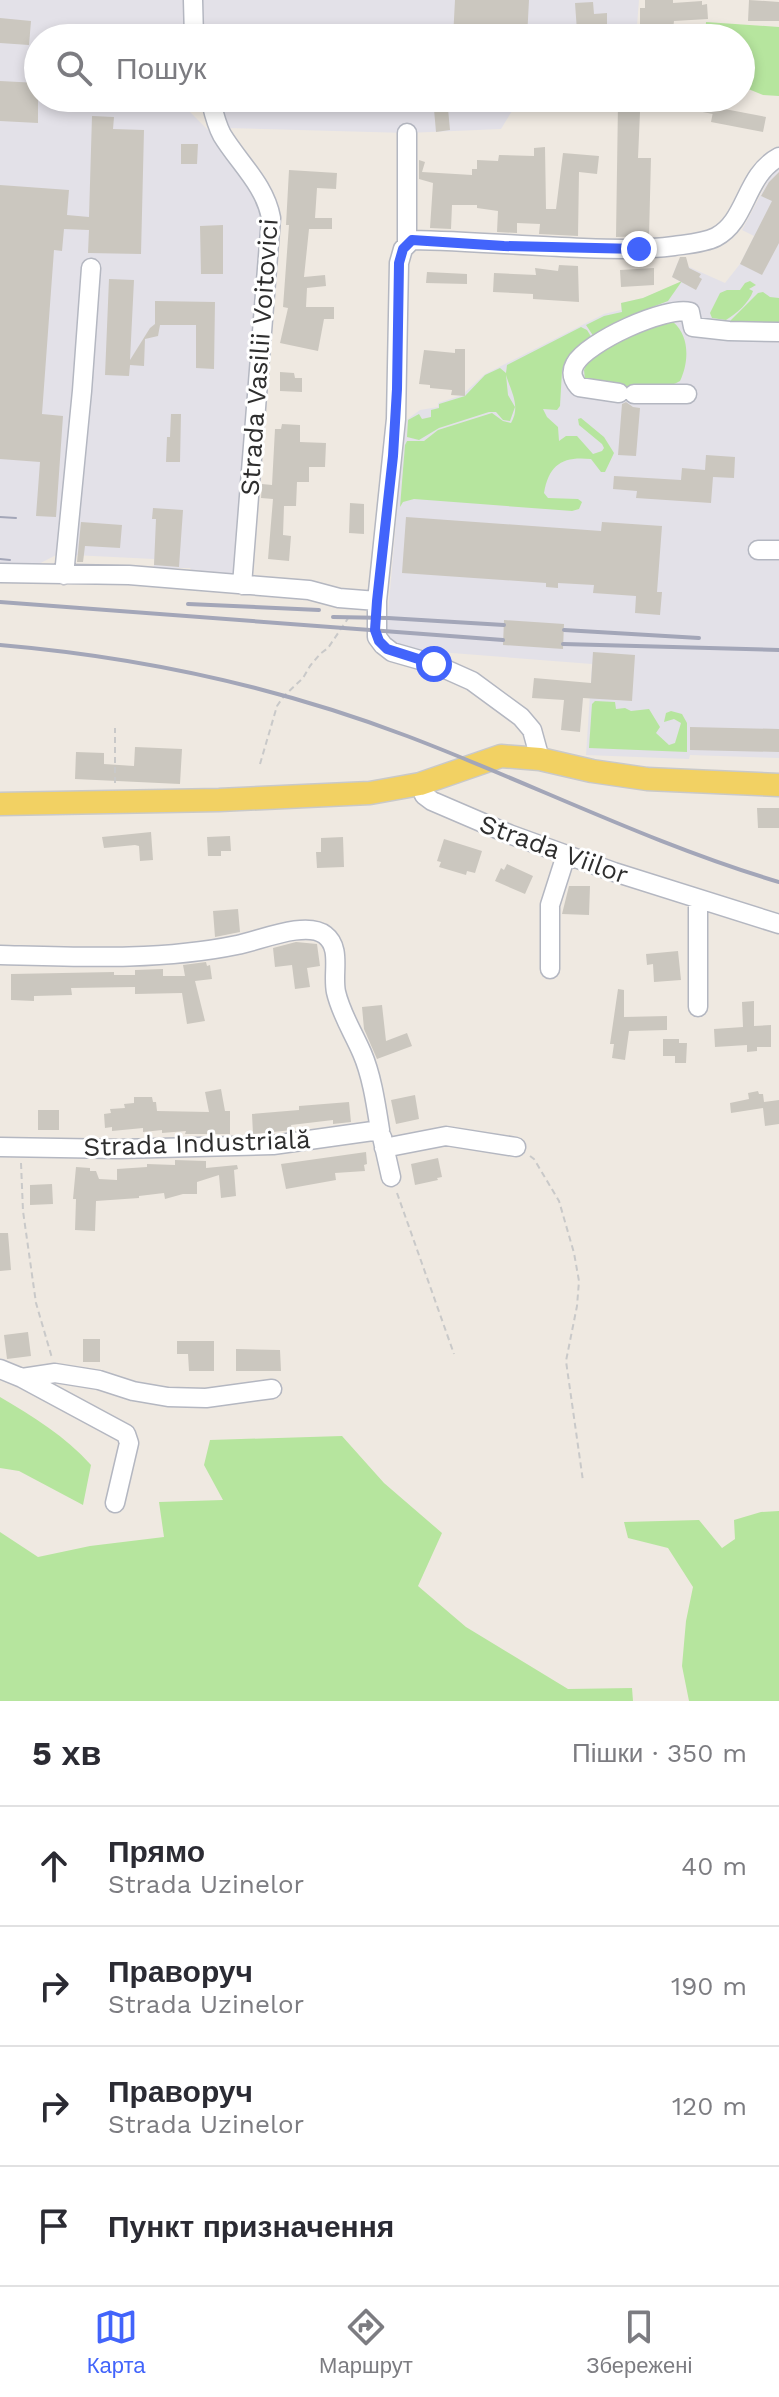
<!DOCTYPE html>
<html lang="uk">
<meta charset="utf-8">
<style>
body{margin:0;font-family:"Work Sans",sans-serif;background:#f7f7f7;color:#2b2b33}
.stop{position:absolute;width:24px;height:24px;margin:-18px;border:6px solid #4264fb;border-radius:50%;background:#fff}
.stop.end{background:#4264fb;border-color:#fff;box-shadow:0 2px 8px #0008}
.list{margin:0;padding:0;list-style:none}
h2{display:flex;justify-content:space-between;align-items:center;height:104px;margin:0;padding:0 32px;font-size:34px}
h2 small{font-size:26px;font-weight:400;color:#7c7c81}
.list li{display:grid;grid-template-columns:52px 1fr auto;gap:24px;align-items:center;box-sizing:border-box;height:120px;padding:0 32px;border-top:2px solid #e1e1e2}
.list b{display:block;font-size:30px;white-space:nowrap}
.list p{margin:0;font-size:26px;white-space:nowrap;color:#7c7c81}
.list em{font-size:26px;font-style:normal;color:#7c7c81}
.icon{flex:none;width:44px;height:44px;fill:none;stroke:currentColor;stroke-width:2;stroke-linecap:round;stroke-linejoin:round}
.map{position:relative;flex:none;width:779px;height:1701px;overflow:hidden}
.search{position:absolute;background:#fff;box-shadow:0 4px 12px #0003;left:24px;right:24px;top:24px;height:88px;display:flex;align-items:center;gap:20px;box-sizing:border-box;padding:0 28px;border-radius:44px;color:#7c7c81;font-size:30px}
.sheet{height:584px;background:#fff}
nav{display:flex;justify-content:space-around;align-items:center;box-sizing:border-box;height:112px;border-top:2px solid #e1e1e2;background:#fff;font-size:22px;color:#7c7c81}
nav a{display:grid;justify-items:center;gap:4px}
nav .on{color:#4264fb}
.map>svg:first-child{display:block}
.industrial{fill:#e3e1e8}
.green{fill:#b6e59e}
.building{fill:#cbc7bf}
.lines{fill:none;stroke-linecap:round;stroke-linejoin:round}
.minor-casing{stroke:#b4b7c1;stroke-width:21}
.major-casing{stroke:#c9c9c9;stroke-width:25}
.path{stroke:#c9c9c9;stroke-width:2;stroke-dasharray:6 4;stroke-linecap:butt}
.minor{stroke:#fff;stroke-width:18}
.major{stroke:#f2d163;stroke-width:22}
.tram{stroke:#a3a6b8;stroke-width:2}
.rail{stroke:#a3a6b8;stroke-width:4}
.route{stroke:#4264fb;stroke-width:10}
.labels{text-anchor:middle;stroke-width:6;stroke-linejoin:round;paint-order:stroke}
.street-label{font-size:26px;fill:#2e2e2e;stroke:#fff}
</style>
<div class="map">
<svg width="779" height="1701" viewBox="0 0 779 1701">
<rect width="100%" height="100%" fill="#efe9e1"/>
<path class="industrial" d="M0 0H186L185 38H38V98H184V106L214 136 263 209 237 573 232 577 195 574 190 568H154V559L73 555 58 554 27 570 0 568Z
M200 0H639L636 38H199Z
M215 98H520L501 129 407 133 226 128Z
M776 166 779 168V758L690 755 689 759 586 755 592 664 400 649 386 636 405 421 420 410 438 407V403L462 395 485 374 604 314 621 310V303L643 298 681 282 672 277 678 262 725 283 740 264 754 236 742 230Z"/>
<path class="green" d="M706 22 779 27V96L763 95 741 86V38H705Z
M682 281 668 301 624 318 594 337 586 325 604 316 622 312 621 303 643 298Z
M750 281 756 285 749 289 753 291C749 303 737 313 726 320L712 318 710 313 720 293 727 290H740L745 283Z
M763 292 770 297 779 298V326L728 323 758 293Z
M673 322C690 336 689 362 680 381 652 397 615 387 585 380L584 370 589 359 642 328Z
M581 327 587 330 592 338 565 362 562 371 560 406 557 410 543 409 547 417 558 427 559 441 566 436H577L593 454 602 451 604 448 602 444 579 425 578 419 581 418 604 437 614 453 605 472H601L591 459C563 456 549 464 544 493L548 498 578 499 582 502 579 509 572 511 414 499 403 502 400 507 405 445 407 441H424L438 430 492 413 503 421 511 423C521 406 511 392 506 375L508 395 515 407 510 421 503 420 496 412H489L439 428 419 440 407 437 408 420 419 414 422 419 431 417V410L439 408V404L465 396 485 375 500 368 506 373 507 365Z
M595 701 615 702 616 709 625 708 631 711 649 709 660 727 656 733 669 745 675 743 681 723 674 719 664 722 666 713 671 711 682 714 687 723V752L589 748 592 704Z
M0 1397C34 1417 65 1436 91 1465L83 1505 19 1471 0 1468Z
M342 1436 384 1483 442 1533 418 1586 466 1627 568 1689 632 1688 633 1701H0V1532L38 1557 90 1546 164 1537 159 1502 223 1500 204 1465 210 1440Z
M779 1511V1701H689L682 1666 686 1621 693 1587 668 1548 628 1538 624 1522 699 1520 722 1548 735 1539 734 1520 761 1512Z"/>
<path class="building" d="M455 0H529L527 38H453Z
M645 0H673V3L702 1V5L707 4 708 19 674 21 672 38H640V8H645Z
M749 0 779 2V21H748Z
M593 2 594 14 607 13V30L577 31 575 3Z
M0 18 31 21 29 45 0 43Z
M0 81 38 83V123L0 121Z
M433 98H447L450 130 436 132Z
M657 98H716L713 114 656 103Z
M623 101H645L644 112H640L638 158H651L649 236 616 237 618 103Z
M714 107 766 117 763 132 711 122Z
M92 116 114 117 113 129 144 130 141 254 88 253 89 230 64 229 62 251 54 250 42 414 63 416 56 517 36 516 40 462 0 459V185L69 190 67 215 89 217Z
M181 144H198L197 164H181Z
M545 147 546 209H556L563 153 599 156 597 174 579 172 578 236 539 234 540 224 517 223V233L497 232 498 211 477 208V205H452L451 229 430 228 433 183 419 179V160L425 162 422 172 472 175V169H477V160L498 161 499 155 534 156V148Z
M289 170 337 173 336 189 317 188 315 218H332V229H309L304 277 325 275 326 286 307 288 306 307H334V319H324L318 351 280 343 288 308 283 307 289 225H286Z
M779 172V243L762 275 740 264 772 201 761 196 769 182Z
M223 225V274H201L200 226Z
M680 257H686L689 268 701 274 699 277 702 279 696 290 672 277Z
M559 265 578 266 579 302 533 299V294L493 292 494 273 536 275 535 268 558 271Z
M654 268V285L621 287 620 270Z
M427 272 467 274V284L426 283Z
M109 279 134 280 130 360 150 328 155 324V301L215 302 214 369 196 368V325H160L158 336 145 339 144 366 130 365 129 376 105 375Z
M455 349H465V396L451 395 452 390 430 388V385L419 384 424 350 455 353Z
M280 372 294 373 295 378H302V392L280 391Z
M626 402 633 407 640 408 636 456 618 455 622 404Z
M171 414H181L180 462H166L167 437H170Z
M282 424 300 425V442L326 443 325 467H309V482H297L296 506H284L283 535 291 536 289 561 268 559 273 499 261 498 262 484 272 485 275 429H281Z
M706 455 735 457 734 478 713 477 711 503 636 498 637 491 613 489 614 476 681 480 682 468 705 470Z
M350 503 364 504V534L349 533Z
M153 508 183 510 179 567 154 565 156 519H152Z
M406 517 601 531 602 522 662 526 657 592H662L660 615 635 613 636 596 593 593 594 585 558 583V588L546 587V583L402 573Z
M81 522 122 525 120 548 85 546 83 562H77Z
M504 620 564 624 563 649 503 645Z
M593 652 635 655 632 701 583 698 580 732 561 730 564 700 532 698 534 678 591 683Z
M690 727 779 729V752L690 750Z
M135 747 182 749 180 784 75 779 76 752 104 753V764L134 766Z
M757 808H779V828H758Z
M151 832 153 860 140 861 139 846 135 845 104 848 102 837Z
M230 836 231 851H221V856H208L207 837Z
M343 837 344 867 317 868 316 852H321V838Z
M444 839 482 851 475 873 467 871 466 875 439 867 441 862 437 861Z
M507 864 533 876 525 894 495 881 501 868 504 870Z
M569 886H590L589 915 562 914Z
M238 909 240 932 215 937 213 911Z
M296 942 317 944 320 966 307 968 310 987 295 989 292 965 275 967 273 948Z
M678 951 681 980 654 982 653 964 647 965 646 954Z
M206 962 207 966 210 965 212 979 195 981 205 1021 187 1024 182 993 135 994V987L71 988 72 995 34 996V1001L11 1000V974L114 972V975H135V970L163 969V976H185L183 965Z
M618 989 624 990V1017L667 1016V1030L629 1031 625 1060 612 1058 614 1044H610Z
M754 1001V1026L771 1025V1047H757V1051L747 1052V1045L715 1047 714 1029 743 1027 742 1002Z
M382 1005 386 1041 407 1033 412 1046 377 1059 364 1029 362 1007Z
M663 1039H679V1043H687L686 1063H675V1056H663Z
M221 1089 225 1111H230V1134H185L186 1131 162 1133V1130L143 1132V1128L112 1131V1127L105 1128 104 1114 111 1113 110 1109 125 1108 124 1104 134 1103V1097H152L153 1102H156L157 1111 209 1112 205 1092Z
M758 1091 759 1094H763L764 1102 779 1100V1124L765 1126 763 1108 731 1113 730 1103 749 1099 748 1093Z
M415 1095 419 1119 396 1124 391 1100Z
M349 1102 351 1122 333 1124V1120L291 1125 292 1130 253 1134 252 1114 299 1110V1106Z
M38 1110H59V1130H38Z
M366 1152 367 1164 364 1165 365 1171 335 1173 336 1180 286 1189 281 1164Z
M438 1158 442 1177 437 1178 438 1180 415 1185 411 1164Z
M175 1160 206 1161V1168L237 1165 238 1169 234 1170 236 1196 221 1198 219 1175 197 1182V1194H183L165 1199 164 1193 139 1196V1198L96 1201 95 1231 75 1230 76 1199H73L76 1167 90 1168V1171H96L99 1179 117 1180V1169L147 1167V1164L175 1165Z
M52 1184 53 1204 30 1205V1185Z
M0 1233H8L11 1270 0 1271Z
M28 1332 31 1356 7 1359 4 1335Z
M83 1339H100V1362H83Z
M177 1341H214V1371H189L188 1354H177Z
M236 1349 280 1350 281 1371H236Z"/>
<g class="lines">
<defs>
<path id="minor" d="M193 0 194 38
M210 98C213 110 216 124 222 135 239 163 265 185 271 218L242 585
M407 133V243
M619 393 579 387C573 380 570 373 575 364 587 342 665 306 690 312L693 327 729 331 779 332
M634 394H687
M758 550H779
M0 573 129 575 309 590 339 598 377 601
M64 575 82 391 91 268
M540 759 532 730 521 717 472 681 434 664 392 652 383 645 377 637V601L396 419 399 263 403 249 412 240C469 241 526 246 583 248 613 249 644 250 674 246 688 244 704 243 716 237 747 221 745 175 779 157
M420 784 424 795 432 801 509 834 614 872 779 924
M698 900V1007
M0 955C78 957 160 961 237 945 259 941 306 920 325 935 342 948 332 973 336 992 341 1014 353 1032 362 1053 372 1076 376 1105 380 1130L273 1145 119 1149 0 1147
M550 969V905L566 855
M382 1137 391 1177
M384 1148 446 1136 516 1147
M0 1369 22 1378 55 1373 99 1380 133 1391 168 1397 206 1398 272 1389
M22 1378 126 1434 129 1443 115 1503"/>
<path id="major" d="M0 804 219 800 370 793 420 784 501 756 540 759 592 771 647 779 779 785"/>
</defs>
<use href="#minor" class="minor-casing"/>
<use href="#major" class="major-casing"/>
<path class="path" d="M260 764 277 706 284 696 303 678 310 666 320 654 328 648 351 614
M115 783V728
M530 1156 534 1159 559 1201 574 1253 579 1281 577 1306 566 1361 583 1481
M21 1163 23 1211 36 1303 52 1358
M397 1193 454 1354"/>
<use href="#minor" class="minor"/>
<use href="#major" class="major"/>
<path class="tram" d="M0 517 16 518
M0 559 10 560"/>
<path class="rail" d="M0 602 503 640
M188 604 319 610
M333 617 388 618 504 625
M564 630 699 638
M563 644 779 650
M0 645C140 657 275 686 407 736 531 783 651 844 779 882"/>
</g>
<g class="lines">
<path class="route" d="M434 664 387 649 379 641 375 630 377 601 393 456 397 389 399 263 403 249 412 240 504 246 639 249"/>
</g>
<g class="labels">
<g class="street-label">
<text transform="translate(259 357) rotate(-86)" y="9">Strada Vasilii Voitovici</text>
<text transform="translate(554 849) rotate(20)" y="9">Strada Viilor</text>
<text transform="translate(197 1143) rotate(-2)" y="9">Strada Industrială</text>
</g>
</g>
</svg>
<div class="stop" style="left:434px;top:664px"></div>
<div class="stop end" style="left:639px;top:249px"></div>
<div class="search"><svg class="icon" aria-label="search" viewBox="0 0 24 24"><circle cx="10" cy="10" r="6"/><path d="M15 15l6 6"/></svg>Пошук</div>
</div>
<section class="sheet">
<h2>5 хв<small>Пішки · 350 m</small></h2>
<ul class="list">
<li><svg class="icon" aria-label="ahead" viewBox="0 0 24 24"><path d="M12 20V5M6 11l6-6 6 6"/></svg><div><b>Прямо</b><p>Strada Uzinelor</p></div><em>40 m</em></li>
<li><svg class="icon" aria-label="right" viewBox="0 0 24 24"><path d="M7 20v-9h11M14 6l5 5-5 5"/></svg><div><b>Праворуч</b><p>Strada Uzinelor</p></div><em>190 m</em></li>
<li><svg class="icon" aria-label="right" viewBox="0 0 24 24"><path d="M7 20v-9h11M14 6l5 5-5 5"/></svg><div><b>Праворуч</b><p>Strada Uzinelor</p></div><em>120 m</em></li>
<li><svg class="icon" aria-label="arrive" viewBox="0 0 24 24"><path d="M6 21V4h12l-3 4 3 4H6"/></svg><div><b>Пункт призначення</b></div></li>
</ul>
</section>
<nav>
<a class="on"><svg class="icon" aria-label="map" viewBox="0 0 24 24"><path d="M3 6l6-2 6 2 6-2v14l-6 2-6-2-6 2zM9 4v14M15 6v14"/></svg>Карта</a>
<a><svg class="icon" aria-label="directions" viewBox="0 0 24 24"><path d="M12 3l9 9-9 9-9-9zM9 14v-3h6M13 9l2 2-2 2"/></svg>Маршрут</a>
<a><svg class="icon" aria-label="saved" viewBox="0 0 24 24"><path d="M7 4h10v16l-5-4-5 4z"/></svg>Збережені</a>
</nav>
